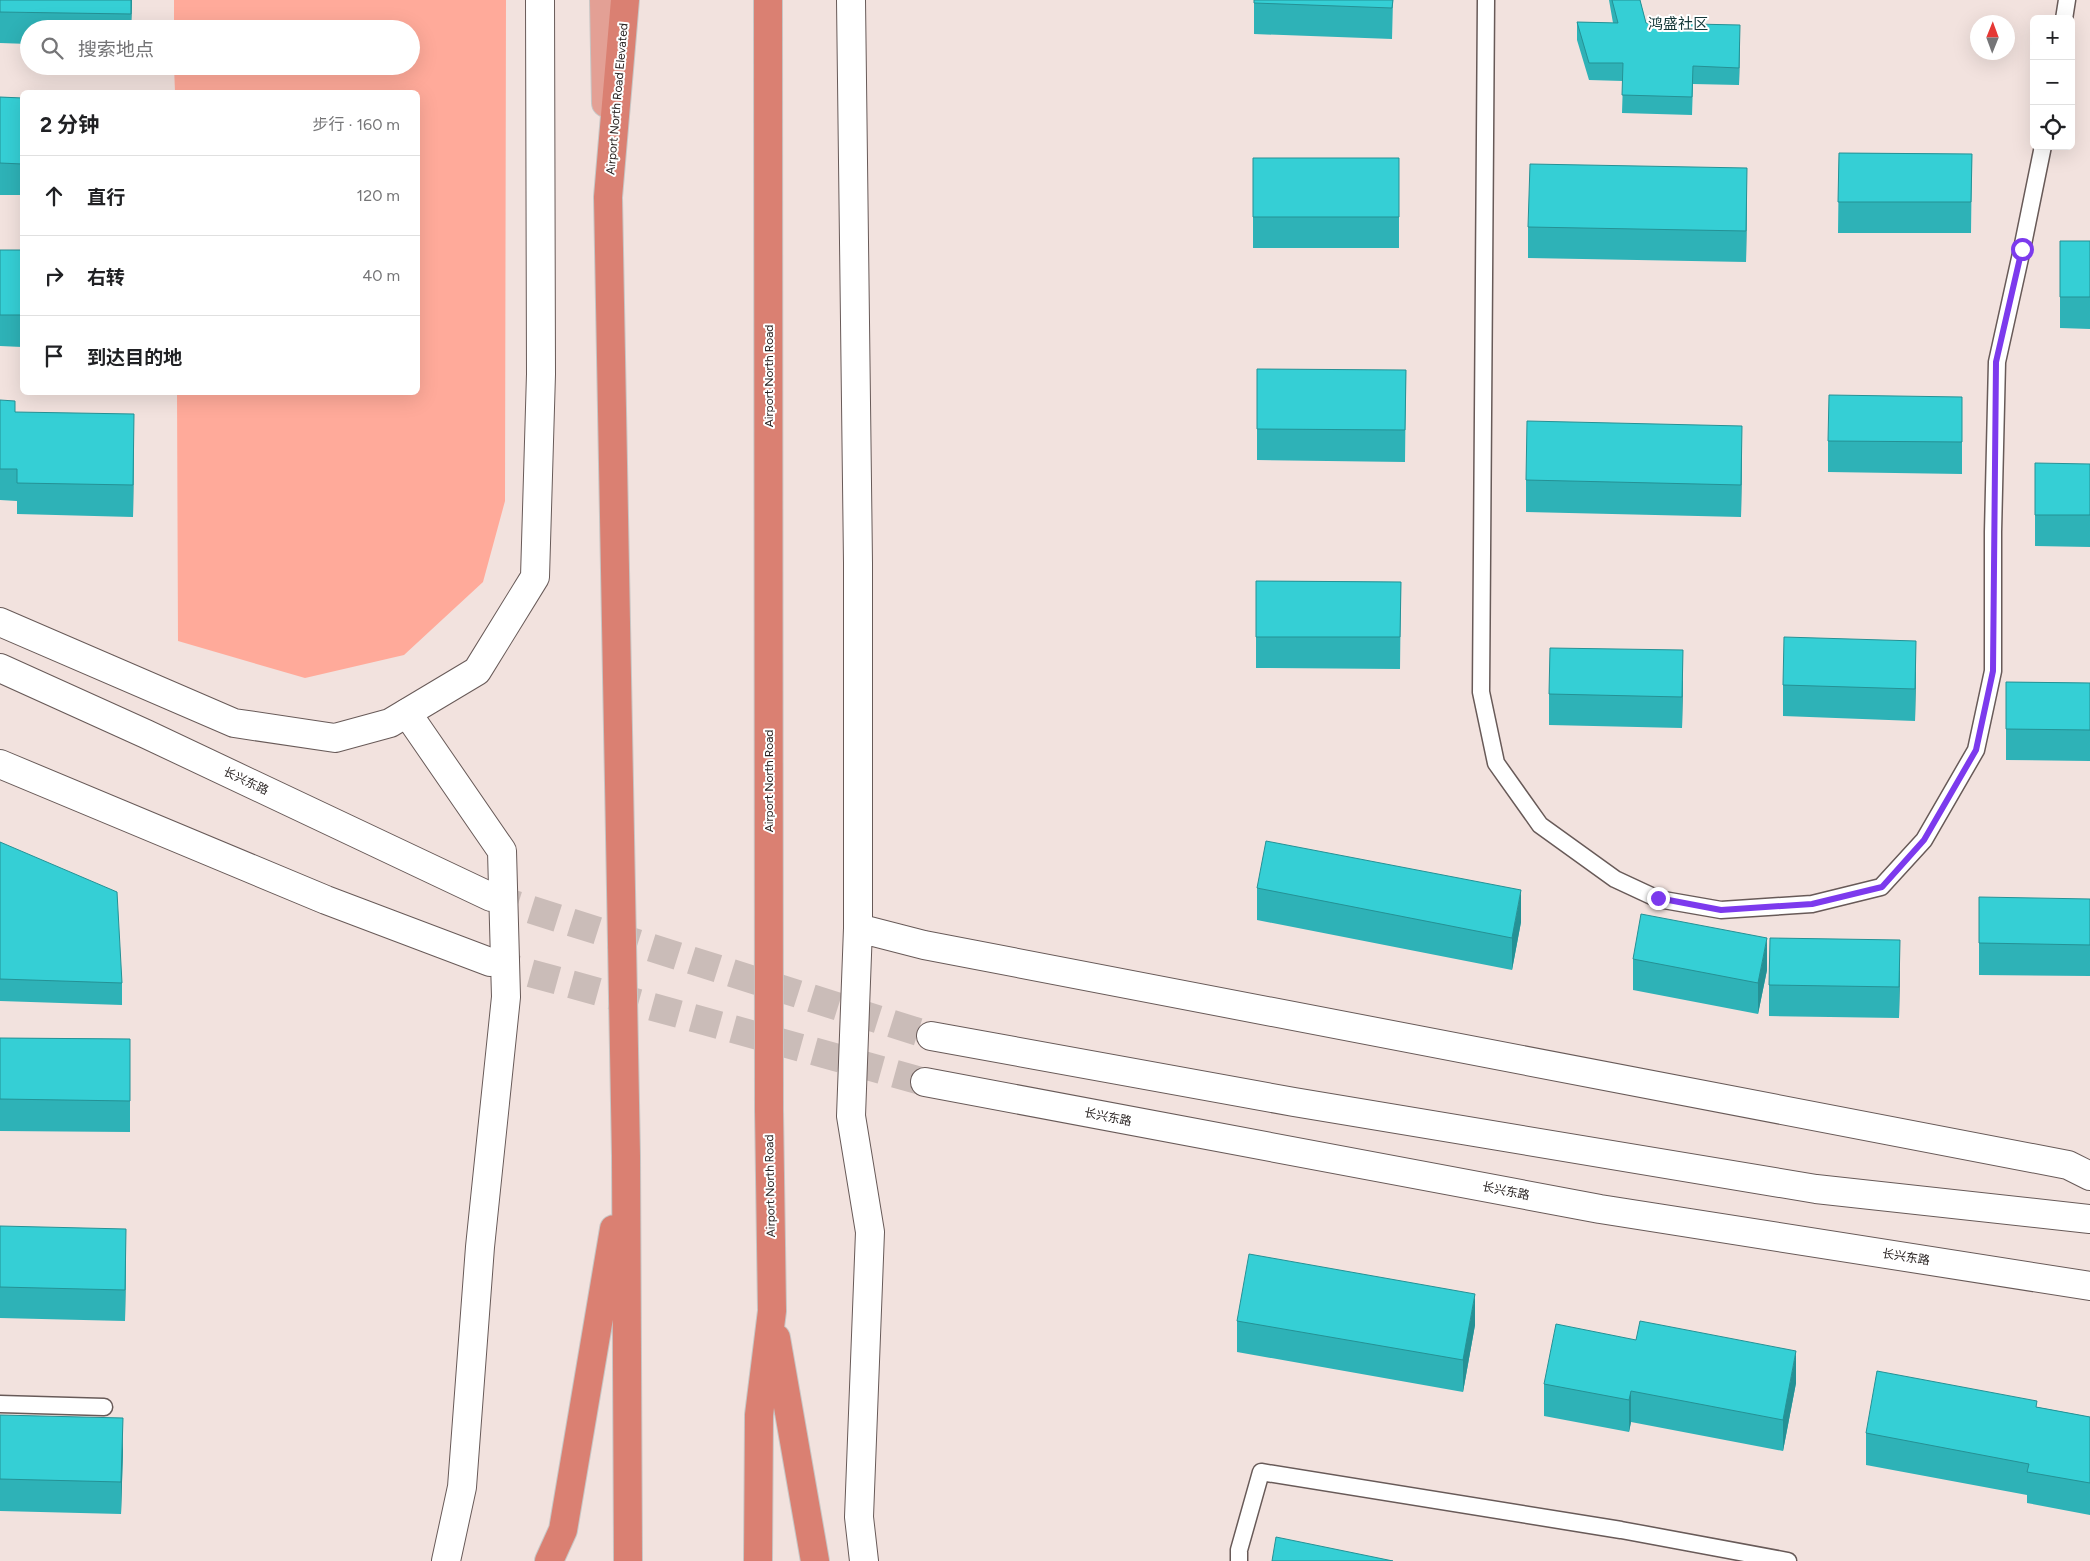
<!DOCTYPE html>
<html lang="zh">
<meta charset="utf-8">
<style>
body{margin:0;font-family:Figtree,"Noto Sans SC",sans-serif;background:#f6f6f6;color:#202124}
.controls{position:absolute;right:15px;top:15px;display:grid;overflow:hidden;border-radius:8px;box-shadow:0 5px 20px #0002}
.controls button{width:45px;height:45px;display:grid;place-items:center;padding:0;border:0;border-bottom:1px solid #e0e0e0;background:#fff;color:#202124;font:25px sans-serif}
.compass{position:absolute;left:1970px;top:15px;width:45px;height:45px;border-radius:50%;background:#fff;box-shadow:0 5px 20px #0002;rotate:1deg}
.stop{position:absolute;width:15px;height:15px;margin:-11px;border:4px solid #7c3aed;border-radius:50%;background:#fff}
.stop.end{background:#7c3aed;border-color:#fff;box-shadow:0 1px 5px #0008}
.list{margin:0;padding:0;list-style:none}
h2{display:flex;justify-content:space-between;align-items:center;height:65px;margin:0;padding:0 20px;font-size:21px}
h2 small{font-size:16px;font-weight:400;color:#757577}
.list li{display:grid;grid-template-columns:32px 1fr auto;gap:15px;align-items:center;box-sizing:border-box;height:80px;padding:0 20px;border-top:1px solid #e0e0e0}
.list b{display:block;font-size:19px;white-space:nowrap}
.list em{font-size:16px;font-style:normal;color:#757577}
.icon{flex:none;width:28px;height:28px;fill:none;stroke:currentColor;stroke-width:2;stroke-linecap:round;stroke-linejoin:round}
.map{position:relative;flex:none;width:2090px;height:1561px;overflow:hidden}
.search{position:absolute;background:#fff;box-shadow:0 5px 20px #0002;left:20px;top:20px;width:400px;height:55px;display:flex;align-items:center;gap:12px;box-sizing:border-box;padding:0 18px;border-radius:28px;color:#757577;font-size:19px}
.panel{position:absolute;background:#fff;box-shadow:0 5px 20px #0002;left:20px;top:90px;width:400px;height:305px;border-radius:8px}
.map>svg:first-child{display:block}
.green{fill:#ffaa9a}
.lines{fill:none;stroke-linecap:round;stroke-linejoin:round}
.secondary-tunnel{stroke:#cabcb8;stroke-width:28;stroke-dasharray:28 14;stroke-linecap:butt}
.service-casing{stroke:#685a58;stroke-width:19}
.tertiary-casing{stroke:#685a58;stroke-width:30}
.secondary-casing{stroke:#685a58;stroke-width:30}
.primary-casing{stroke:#c7c6c5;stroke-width:30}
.trunk-casing{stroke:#c7c6c5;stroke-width:30}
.service{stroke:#fff;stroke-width:16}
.tertiary{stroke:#fff;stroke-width:28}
.secondary{stroke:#fff;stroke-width:28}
.primary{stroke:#e3a095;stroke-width:28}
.trunk{stroke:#da8072;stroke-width:28}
.wall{fill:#2eb2b7}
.shaded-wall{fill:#259195}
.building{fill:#35cfd5;stroke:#259195}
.route{stroke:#7c3aed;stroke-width:6}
.labels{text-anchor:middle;stroke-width:4;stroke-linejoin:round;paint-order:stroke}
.street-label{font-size:12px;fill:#282221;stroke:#fff}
.quarter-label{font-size:15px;fill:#153839;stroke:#fff}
</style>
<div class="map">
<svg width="2090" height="1561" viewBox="0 0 2090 1561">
<rect width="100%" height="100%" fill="#f2e2de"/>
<path class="green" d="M174 0H506L505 501 483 582 404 655 305 678 178 641 177 393 418 392V92H175L174 66H411V29H174Z"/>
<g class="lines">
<path class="secondary-tunnel" d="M491 897 931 1036
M490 962 925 1082"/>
<defs>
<path id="service" d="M1486 0 1481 692 1496 763 1540 825 1615 879 1658 899 1721 910 1812 904 1881 887 1924 840 1976 750 1993 671V532L1997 362 2022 249 2043 146
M2064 19 2067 0
M0 1404 104 1407
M1239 1561V1550L1261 1472 1621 1530 1788 1561"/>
<path id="tertiary" d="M407 713 502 851 506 997 480 1247 462 1487 446 1561"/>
<path id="secondary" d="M851 0 858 563V928L851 1116 870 1232 859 1517 864 1561
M0 622 234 723 335 738 390 723 477 671 535 577 541 374 540 0
M0 668 146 734 491 897
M0 764 326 900 490 962
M858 928 924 945 2068 1165 2090 1176
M931 1036 1294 1102 1816 1189 2090 1219
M925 1082 1600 1209 2090 1286"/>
<path id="primary" d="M604 0 606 103"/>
<path id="trunk" d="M625 0 608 197 626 1156 628 1561
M776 1338 815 1561
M549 1561 563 1530 614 1229
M758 1561 759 1415 772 1311 769 1110 768 0"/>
</defs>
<use href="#service" class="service-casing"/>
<use href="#tertiary" class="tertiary-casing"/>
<use href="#secondary" class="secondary-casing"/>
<use href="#primary" class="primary-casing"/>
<use href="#trunk" class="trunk-casing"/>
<use href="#service" class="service"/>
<use href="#tertiary" class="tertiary"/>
<use href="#secondary" class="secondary"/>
<use href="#primary" class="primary"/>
<use href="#trunk" class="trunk"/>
</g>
<path class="wall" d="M0 0H132L131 29H29V44L0 43Z
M1254 0H1393L1392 39 1254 34Z
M1609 0H1640L1646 23 1740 42 1739 85 1693 84 1692 115 1622 113 1623 81 1589 80 1577 40V22L1613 23Z
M0 97 22 98V195H0Z
M1839 153 1972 154 1971 233H1838Z
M1253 158H1399V248H1253Z
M1747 199 1746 262 1528 258V227Z
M2090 241V329L2060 328V297Z
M0 250H22V347L0 346Z
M1406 370 1405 462 1257 460V429Z
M0 400 15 412 134 445 133 517 17 514V501L0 500Z
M1962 428V474L1828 472V441Z
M1742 457 1741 517 1526 512V480Z
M2090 464V547L2035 546V515Z
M1256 581 1401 582 1400 669 1256 668Z
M1916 672 1915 721 1783 716V685Z
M1683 681 1682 728 1549 725V694Z
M2006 682 2090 683V761L2006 760Z
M0 842 122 983V1005L0 1001Z
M1257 888 1521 922 1512 970 1257 920Z
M2090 899V976L1979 975V943Z
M1633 959 1767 970 1758 1014 1633 990Z
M1900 971 1899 1018 1769 1016V985Z
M0 1038 130 1039V1132L0 1131Z
M0 1226 126 1261 125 1321 0 1318Z
M1237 1321 1475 1325 1463 1392 1237 1352Z
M1796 1383 1783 1451 1631 1422 1629 1432 1544 1416V1384Z
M2037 1407 2090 1417V1515L2027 1503V1495L1866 1465V1433Z
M0 1415 123 1450 121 1514 0 1511Z"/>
<path class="shaded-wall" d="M131 0H132L131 29Z
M1740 25V42L1739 85V68Z
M1747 168V199L1746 262V231Z
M134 414V445L133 517V485Z
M1742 426V457L1741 517V485Z
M1916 641V672L1915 721V689Z
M1683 650V681L1682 728V697Z
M1521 890V922L1512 970V938Z
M1767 938V970L1758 1014V983Z
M1900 940V971L1899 1018V987Z
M126 1229V1261L125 1321V1290Z
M1475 1294V1325L1463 1392V1360Z
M1796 1351V1383L1783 1451V1420Z
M1631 1391V1422L1629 1432V1400Z
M123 1418V1450L121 1514V1482Z"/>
<path class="building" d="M0 0H131V14L0 12Z
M1254 0H1393L1392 8 1254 3Z
M1612 0H1640L1646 23 1740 25 1739 68 1693 66 1692 97 1622 95 1623 63H1589L1577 22 1618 23Z
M0 97 22 98V164L0 163Z
M1839 153 1972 154 1971 202H1838Z
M1253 158H1399V217H1253Z
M1530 164 1747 168 1746 231 1528 227Z
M2060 241H2090V297H2060Z
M0 250H22V315H0Z
M1257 369 1406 370 1405 430 1257 429Z
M1829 395 1962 397V442L1828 441Z
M0 400 15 401V412L134 414 133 485 17 483V469H0Z
M1527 421 1742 426 1741 485 1526 480Z
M2035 463 2090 464V515H2035Z
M1256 581 1401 582 1400 637H1256Z
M1784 637 1916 641 1915 689 1783 685Z
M1550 648 1683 650 1682 697 1549 694Z
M2006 682 2090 683V730L2006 729Z
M1266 841 1521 890 1512 938 1257 888Z
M0 842 117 892 122 983 0 979Z
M1979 897 2090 899V945L1979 943Z
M1641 914 1767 938 1758 983 1633 959Z
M1770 938 1900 940 1899 987 1769 985Z
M0 1038 130 1039V1101L0 1099Z
M0 1226 126 1229 125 1290 0 1287Z
M1249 1254 1475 1294 1463 1360 1237 1321Z
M1640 1321 1796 1351 1783 1420 1631 1391 1629 1400 1544 1384 1556 1324 1636 1340Z
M1877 1371 2037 1401 2036 1407 2090 1417V1483L2027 1472 2029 1464 1866 1433Z
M0 1415 123 1418 121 1482 0 1479Z
M1276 1537 1393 1561H1272Z"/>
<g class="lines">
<path class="route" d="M1658 898 1721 910 1812 904 1882 887 1924 840 1976 750 1993 671 1996 362 2022 249"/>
</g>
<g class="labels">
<g class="street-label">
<text transform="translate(617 99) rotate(-85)" y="4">Airport North Road Elevated</text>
<text transform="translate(769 376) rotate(-90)" y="4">Airport North Road</text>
<text transform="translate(246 781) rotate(25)" y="4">长兴东路</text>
<text transform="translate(769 781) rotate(-90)" y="4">Airport North Road</text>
<text transform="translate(1108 1117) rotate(11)" y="4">长兴东路</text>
<text transform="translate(770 1186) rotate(-91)" y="4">Airport North Road</text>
<text transform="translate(1506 1191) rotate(11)" y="4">长兴东路</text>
<text transform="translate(1906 1257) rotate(9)" y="4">长兴东路</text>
</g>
<g class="quarter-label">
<text x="1678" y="29">鸿盛社区</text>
</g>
</g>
</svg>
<div class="controls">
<button>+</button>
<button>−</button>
<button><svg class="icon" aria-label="locate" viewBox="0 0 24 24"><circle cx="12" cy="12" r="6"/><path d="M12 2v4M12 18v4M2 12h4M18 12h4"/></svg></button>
</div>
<svg class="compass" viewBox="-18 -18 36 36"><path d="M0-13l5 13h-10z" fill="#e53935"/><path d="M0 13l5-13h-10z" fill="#757577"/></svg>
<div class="stop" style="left:2022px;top:249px"></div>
<div class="stop end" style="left:1658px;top:898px"></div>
<div class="search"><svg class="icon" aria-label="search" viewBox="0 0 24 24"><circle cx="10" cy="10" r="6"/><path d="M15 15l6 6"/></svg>搜索地点</div>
<section class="panel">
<h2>2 分钟<small>步行 · 160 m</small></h2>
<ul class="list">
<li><svg class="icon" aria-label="ahead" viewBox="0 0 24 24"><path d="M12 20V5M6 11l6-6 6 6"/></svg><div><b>直行</b></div><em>120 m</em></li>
<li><svg class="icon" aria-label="right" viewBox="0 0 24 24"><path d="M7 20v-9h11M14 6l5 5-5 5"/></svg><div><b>右转</b></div><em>40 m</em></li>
<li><svg class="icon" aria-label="arrive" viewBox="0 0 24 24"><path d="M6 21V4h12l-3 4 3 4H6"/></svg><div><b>到达目的地</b></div></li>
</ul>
</section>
</div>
